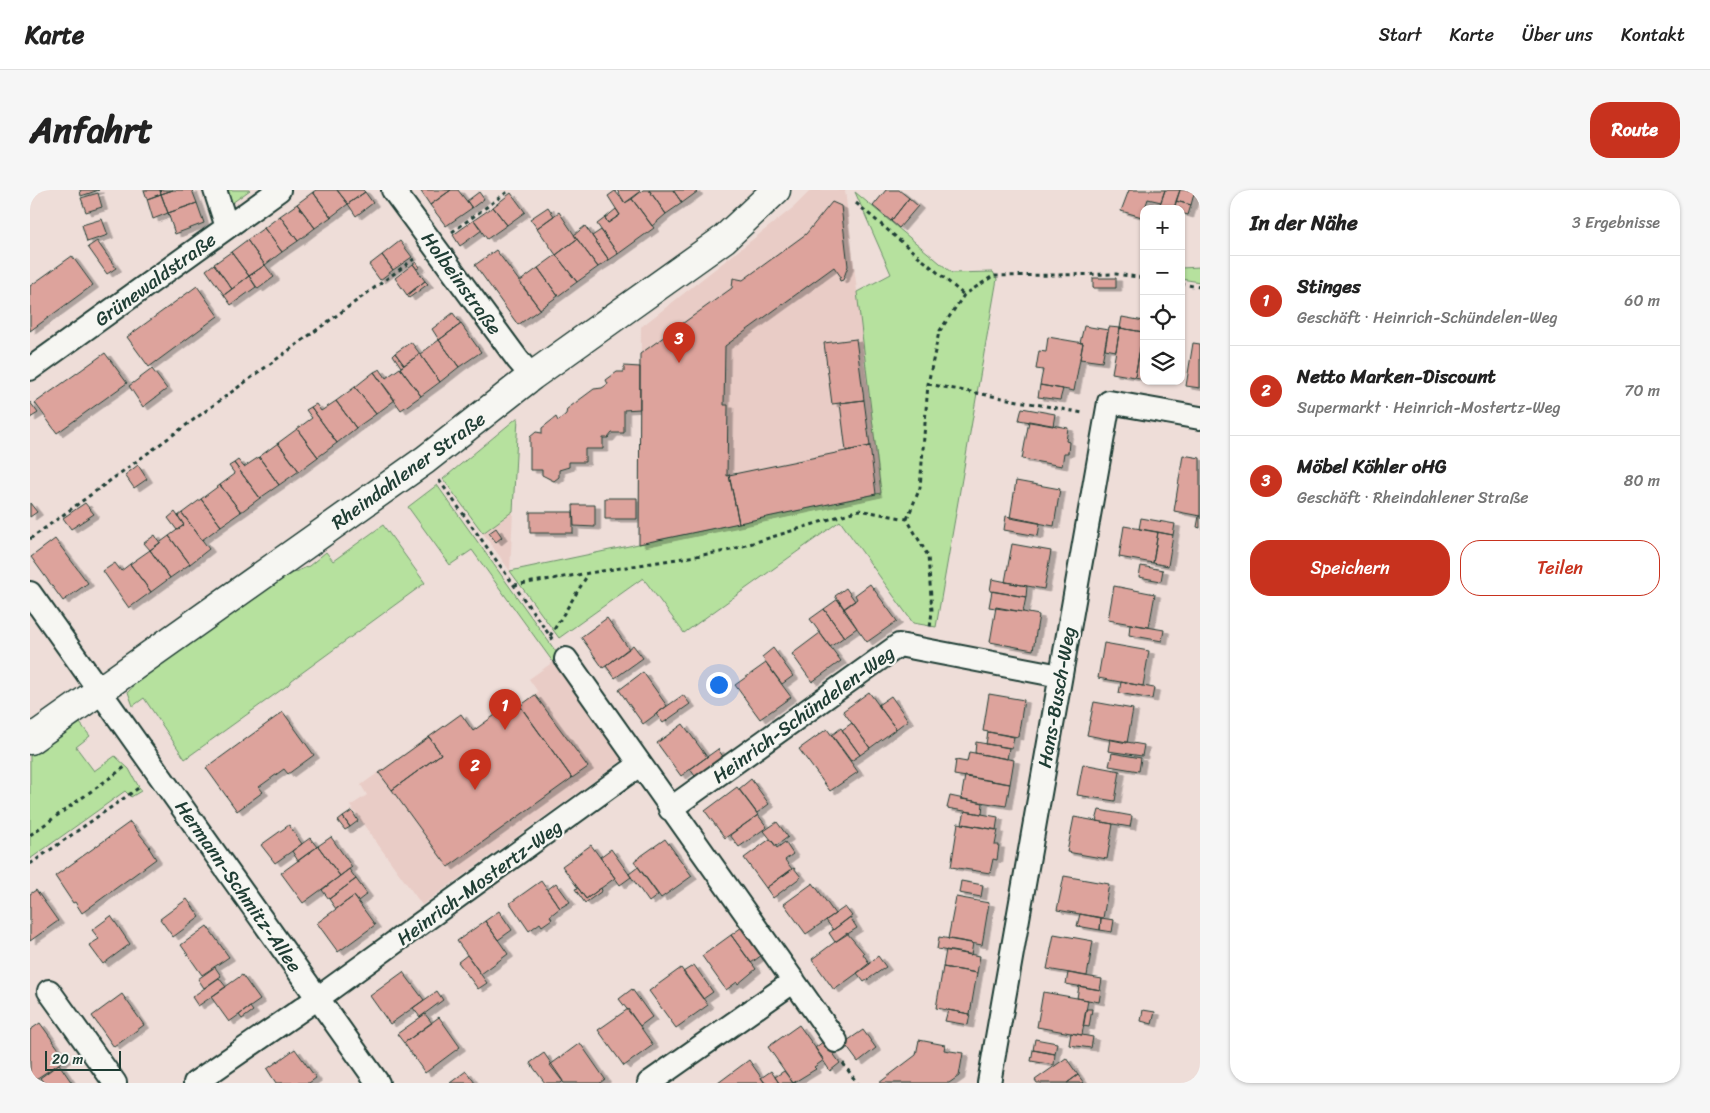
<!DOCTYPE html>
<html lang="de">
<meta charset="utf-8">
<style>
body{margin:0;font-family:Sriracha,sans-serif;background:#f6f6f6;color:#222}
.controls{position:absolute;right:15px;top:15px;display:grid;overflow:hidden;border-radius:10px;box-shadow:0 1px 4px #0004}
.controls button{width:45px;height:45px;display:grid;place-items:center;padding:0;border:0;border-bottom:1px solid #e0e0e0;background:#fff;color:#222;font:25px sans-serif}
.scale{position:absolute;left:15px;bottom:12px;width:76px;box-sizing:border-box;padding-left:5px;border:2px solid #1f3d34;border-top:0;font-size:14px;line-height:18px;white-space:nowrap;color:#1f3d34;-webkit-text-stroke:4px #f6f6f2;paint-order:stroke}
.you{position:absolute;left:688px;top:494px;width:18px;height:18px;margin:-12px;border:4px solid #fff;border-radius:50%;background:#1a73e8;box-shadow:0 0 0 8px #1a73e833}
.badge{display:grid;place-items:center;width:32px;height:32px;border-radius:50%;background:#c8321e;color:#fff;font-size:16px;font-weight:700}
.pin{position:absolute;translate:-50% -41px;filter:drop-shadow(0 1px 2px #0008)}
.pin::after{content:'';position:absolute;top:26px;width:18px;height:15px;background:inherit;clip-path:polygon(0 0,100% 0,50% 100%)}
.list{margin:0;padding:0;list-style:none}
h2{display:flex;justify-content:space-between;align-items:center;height:65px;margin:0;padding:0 20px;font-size:21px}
h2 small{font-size:16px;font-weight:400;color:#767676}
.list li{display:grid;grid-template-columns:32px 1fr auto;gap:15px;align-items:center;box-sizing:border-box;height:90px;padding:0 20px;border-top:1px solid #e0e0e0}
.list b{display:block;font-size:19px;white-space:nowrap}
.list p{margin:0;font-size:16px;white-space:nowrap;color:#767676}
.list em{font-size:16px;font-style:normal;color:#767676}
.actions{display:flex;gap:10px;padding:15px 20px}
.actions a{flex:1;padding:11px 0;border:1px solid #c8321e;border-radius:20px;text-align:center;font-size:18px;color:#c8321e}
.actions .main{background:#c8321e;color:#fff}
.icon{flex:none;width:28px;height:28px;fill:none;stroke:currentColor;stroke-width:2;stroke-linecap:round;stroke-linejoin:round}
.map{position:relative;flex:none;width:1170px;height:893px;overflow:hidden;border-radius:20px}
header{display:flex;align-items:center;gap:30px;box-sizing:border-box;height:70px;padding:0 25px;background:#fff;border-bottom:1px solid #e0e0e0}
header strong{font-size:24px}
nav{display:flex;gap:28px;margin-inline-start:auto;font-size:18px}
.intro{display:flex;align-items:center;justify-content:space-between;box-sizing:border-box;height:120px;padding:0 30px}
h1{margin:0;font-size:35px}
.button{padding:12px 22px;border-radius:20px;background:#c8321e;color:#fff;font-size:18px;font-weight:700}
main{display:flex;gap:30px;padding:0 30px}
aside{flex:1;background:#fff;border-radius:20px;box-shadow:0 1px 4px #0004}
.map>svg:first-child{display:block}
.built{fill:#e9ccc6}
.green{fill:#b6e19e;stroke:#6a8f69}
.building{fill:#dda39c;stroke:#1f3d34;filter:url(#shadow)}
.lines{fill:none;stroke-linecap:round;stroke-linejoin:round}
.street-casing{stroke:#1f3d34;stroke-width:26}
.secondary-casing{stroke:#1f3d34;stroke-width:31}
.path{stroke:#1f3d34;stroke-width:3;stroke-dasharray:4 4;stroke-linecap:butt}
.street{stroke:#f6f6f2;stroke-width:22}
.secondary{stroke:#f6f6f2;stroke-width:28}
.labels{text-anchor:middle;stroke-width:4.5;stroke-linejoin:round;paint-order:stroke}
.street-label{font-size:19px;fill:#1f3d34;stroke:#f6f6f2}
</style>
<header>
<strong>Karte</strong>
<nav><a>Start</a><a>Karte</a><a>Über uns</a><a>Kontakt</a></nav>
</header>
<div class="intro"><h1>Anfahrt</h1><a class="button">Route</a></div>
<main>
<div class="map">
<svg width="1170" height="893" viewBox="0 0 1170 893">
<defs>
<filter id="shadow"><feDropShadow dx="5.5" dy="3" stdDeviation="0" flood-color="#0004"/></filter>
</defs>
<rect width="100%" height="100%" fill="#eeddd8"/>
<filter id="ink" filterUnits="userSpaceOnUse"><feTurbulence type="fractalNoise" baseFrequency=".02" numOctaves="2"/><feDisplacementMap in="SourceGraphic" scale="10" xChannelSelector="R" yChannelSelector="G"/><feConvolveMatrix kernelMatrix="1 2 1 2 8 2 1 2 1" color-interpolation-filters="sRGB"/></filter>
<g filter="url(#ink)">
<path class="built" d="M781 0H815L851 303 609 354 611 137 764 17Z
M483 321 480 381 453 343Z
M523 472 593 570 392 715 320 616 337 605 331 595 431 523 443 540 486 509 491 515 508 502 499 489Z"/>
<path class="green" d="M198 0H220L202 13Z
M825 2 922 83 963 82 967 89 906 437 883 433 810 331 654 443 613 388 529 448 480 381 851 303 827 102 861 84Z
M1170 77V92L1151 89V78Z
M488 227 483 321 453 343 413 289Z
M407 295 529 466 523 472 442 360 420 375 378 317Z
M353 335 395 393 262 490 258 495 155 569 114 508 103 516 98 502 107 492 239 393 279 376 296 362 303 371Z
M50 533 60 546 46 557 64 581 85 566 99 579 111 601 101 607 95 601 0 669V566Z"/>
<path class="building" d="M50 0H69L51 6Z
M114 0H130L131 4 117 9Z
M130 0H143L131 4Z
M143 0H162L167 13 138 23 131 4Z
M286 0H307L318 14 301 27 283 2Z
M307 0H333L335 2 318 14Z
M390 0H421L400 15Z
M421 0H428L442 18 416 36 400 15Z
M587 0H609L610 2 595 13Z
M613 0H619L636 24 622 36 602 9Z
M619 0H643L652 13 636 24Z
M643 0H666L667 2 652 13Z
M856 0H869L879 8 861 31 843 16Z
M1099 0H1135L1131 12 1118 9 1112 27 1091 21Z
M1135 0H1150L1144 19 1129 17Z
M1150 0H1165L1161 15 1146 11Z
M585 1 595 13 602 9 624 38 588 64 567 34 575 28 578 33 590 25 578 6Z
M283 2 301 27 285 38 267 14Z
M335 2 343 13 326 26 318 14Z
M449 2 454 9 442 18 437 11Z
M68 3 72 17 56 22 51 8Z
M481 3 495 22 477 35 463 17Z
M131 4 138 23 123 29 117 9Z
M879 8 888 16 869 38 861 31Z
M1146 11 1161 15 1158 25 1151 23V19H1144Z
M802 12 811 16 818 76 813 90 810 91 809 88 811 87 804 77 695 156 694 215H698L697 286 699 285 709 333 609 354 610 164 702 98 703 88 713 90 776 44Z
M167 13 174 33 145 44 138 23Z
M267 14 285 38 268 51 250 26Z
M463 17 477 35 457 49 444 30Z
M518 17 524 26 507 38 500 29Z
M586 19 590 25 578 33 575 28Z
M529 22 547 49 526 65 507 38Z
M250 26 268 51 252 62 234 38Z
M72 29 78 45 57 52 52 35Z
M444 30 452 40 430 56 423 45Z
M555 36 579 70 568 77 544 45Z
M234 38 252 62 235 75 217 50Z
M571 40 588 64 579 70 562 46Z
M547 49 568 77 547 92 526 65Z
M217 50 235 75 219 86 201 62Z
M67 51 86 78 77 84 58 57Z
M370 51 382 67 363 80 352 65Z
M466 60 510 119 488 135 445 75Z
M201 62 219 86 202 99 184 74Z
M352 65 363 80 350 90 339 75Z
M526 65 547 92 528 106 508 78Z
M42 66 63 95 0 141V96Z
M386 72 390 77 387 79 383 74Z
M184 74 202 99 194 105 176 80Z
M383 74 395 91 377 105 365 88Z
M235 75 244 87 228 99 219 86Z
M508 78 528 106 510 119 489 92Z
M219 86 226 97 201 115 194 105Z
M1063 88H1086V98H1063Z
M395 91 398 94 379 108 377 105Z
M167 96 188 126 119 177 97 147Z
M423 123 431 134 409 150 402 139Z
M1092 127 1114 131 1113 142 1090 138Z
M431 134 451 162 429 177 409 150Z
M1054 136 1078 140 1072 172 1050 169 1053 153H1050Z
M1079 137 1090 138 1086 161 1075 159Z
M1090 138 1113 142 1105 187 1082 183Z
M1113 142H1114V189L1105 187Z
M1018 147 1053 153 1044 201 1010 195 1013 180 1006 179 1009 161 1016 162Z
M826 149 834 210 802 214 794 153Z
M409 150 429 177 410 192 390 164Z
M381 152 390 164 374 175 365 163Z
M1163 153 1170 154V198L1156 196Z
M75 163 97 193 27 243 5 213Z
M365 163 374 175 371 177 363 165Z
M390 164 410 192 391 206 370 178Z
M594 176 610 177V219L594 220V243H582L578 248H573V259H555V272H539V277L529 280V287L524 291 512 285V280H500V247L506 242 512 243V238L526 227 528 231 536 224 537 219 564 199 572 198 578 194 576 190 587 182H594Z
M370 178 391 206 371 220 344 182 350 179 356 188Z
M122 179 137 199 113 217 99 196Z
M344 182 365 210 346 224 325 197Z
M1010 195 1033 199 1030 210 1008 207Z
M325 197 346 224 326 238 306 211Z
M834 210 840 256 816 261 810 213Z
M306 211 326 238 307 253 281 217 286 214 291 221Z
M0 212 8 223 0 228Z
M281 217 307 253 288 267 267 239 282 228 276 220Z
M992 218 1025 224 1023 236 989 230Z
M999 231 1038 238 1036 251 1039 252 1038 263H1034L1032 276 992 269Z
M267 239 288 267 269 281 248 253Z
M248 253 269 281 249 295 229 267Z
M840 256 846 304 709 333 699 285Z
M1153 265 1170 268V326L1144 321Z
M229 267 249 295 230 308 204 273 208 270 214 277Z
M204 273 230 308 211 322 190 295 205 284 199 276Z
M108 275 117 289 104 298 95 285Z
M986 291 1030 299 1024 336 980 328Z
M190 295 211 322 191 336 171 309Z
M575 308H607V329H575Z
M171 309 191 336 172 350 152 323Z
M0 313 7 322 0 327Z
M55 313 64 324 41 339 33 328Z
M543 315H565V337L544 336Z
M145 322 154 335 147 340 138 328Z
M500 322H543V343H500Z
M152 323 179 359 160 374 139 346 154 335 148 326Z
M976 326 1010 333 1008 346 974 340Z
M1169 326H1170V338L1167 337Z
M1111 328 1145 334 1143 345 1109 339Z
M1094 336 1128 342 1123 373 1089 367Z
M466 338 472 347 466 352 459 343Z
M1128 342 1143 345 1138 376 1123 373Z
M125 345 130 353 120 360 114 353Z
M139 346 160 374 140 388 120 360Z
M25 349 58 393 33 411 1 367Z
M982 354 1021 361 1014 399 975 392Z
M120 360 140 388 121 402 100 374Z
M85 373 91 381 100 374 121 402 99 418 73 381Z
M1111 376 1133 380 1131 391 1109 387Z
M962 389 997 396 996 407 960 401Z
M840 394 867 431 837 452 813 419 827 409 825 405Z
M1084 396 1125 404 1119 437 1078 430Z
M816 398 825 411 814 419 805 406Z
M962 401 996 407 993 422 959 417Z
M808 409 827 438 814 447 794 419Z
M966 417 1009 425 1003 460 960 452Z
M794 419 814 447 800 457 780 429Z
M577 428 599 459 573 478 551 447Z
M1100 434 1134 440 1132 451 1099 445Z
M790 443 811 471 782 492 762 464Z
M1074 453 1119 461 1113 496 1068 488Z
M603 455 613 468 585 488 576 476Z
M743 458 763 486 752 494 732 467Z
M736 473 761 507 730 529 705 495Z
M613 482 637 516 613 534 589 500Z
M1091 492 1124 498 1122 509 1089 503Z
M839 502 866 539 840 558 813 521Z
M959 504 994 510 988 547 953 541Z
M505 505 558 577 542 588 490 516Z
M653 505 660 514 633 533 626 524Z
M861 506 878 530 866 539 848 515Z
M486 510 542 588 418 677 362 600 411 564 399 547 431 524 443 541Z
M1064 512 1103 519 1097 553 1057 545Z
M253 522 284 565 258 584 254 579 229 597 233 602 207 621 176 578Z
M822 533 840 558 830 565 812 540Z
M653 534 677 567 651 586 627 553Z
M811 538 830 565 821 571 802 545Z
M797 539 828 582 800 601 769 559Z
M958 542 984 547 982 558 956 554Z
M399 547 411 564 362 600 349 583Z
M1080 549 1114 555 1112 566 1078 561Z
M946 552 979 558 977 569 945 563Z
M688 559 694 568 667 589 660 579Z
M939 562 984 570 980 594 924 585 926 570 937 572Z
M1082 563 1111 568 1109 581 1079 576Z
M1053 574 1090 581 1085 611 1047 605Z
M935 586 980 594 976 616 931 609Z
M721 589 739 614 727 623 709 599Z
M707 597 728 625 695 648 675 621Z
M920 606 953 613 952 624 917 618Z
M1069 620 1102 626 1100 637 1066 631Z
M322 621 328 631 320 637 313 627Z
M935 621 968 627 966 640 932 634Z
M728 625 737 637 709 657 700 645Z
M313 627 320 637 315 640 308 631Z
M1044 627 1083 634 1077 669 1037 662Z
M100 632 120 657 119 658 126 669 52 723 45 712 43 713 25 686Z
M747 632 758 647 746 656 734 641Z
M928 633 968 640 965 655H969L967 670 963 669 960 683 921 677Z
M259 635 272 654 245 673 231 655Z
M301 647 322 677 310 686 288 656Z
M280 648 287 657 268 671 262 661Z
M635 649 662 686 631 708 604 671Z
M740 649 747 658 755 652 763 664 755 670 762 679 736 698 714 668Z
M561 655 585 688 556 709 532 676Z
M288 656 310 686 273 713 251 683Z
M581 659 601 687 590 695 570 667Z
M608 677 628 705 619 712 599 684Z
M764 678 771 687 743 708 736 698Z
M319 679 326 689 299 709 292 700Z
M1034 686 1079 694 1073 728 1027 720Z
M326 689 337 704 328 711 324 706 306 719 299 709Z
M511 691 530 718 520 726 522 729 512 736 510 733 499 741 480 713Z
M931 691 953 695 951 707 929 703Z
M526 693 540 712 530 718 517 700Z
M783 693 805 724 776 744 754 714Z
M548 698 556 709 571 698 572 701 555 713 545 699Z
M6 700 28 731 0 751V704Z
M324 706 345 735 308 762 287 733Z
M926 707 959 713 952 755 918 749Z
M157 709 170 727 143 747 130 729Z
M815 717 822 726 803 740 796 730Z
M469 721 482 740 468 750 455 731Z
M1050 724 1071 728 1070 740 1047 736Z
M81 726 100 754 73 774 59 755 69 749 62 740Z
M820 727 827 738 805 752 799 743Z
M1071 728 1084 730 1082 742 1070 740Z
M455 731 478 764 451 784 427 751Z
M177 736 199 767 172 785 151 755Z
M712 737 732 765 721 773 701 745Z
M817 743 834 763 833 764 840 774 804 800 782 769Z
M1024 744 1063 751 1057 786 1017 779Z
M701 745 726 779 708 794 707 792 696 800 672 766Z
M909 747 943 753 941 765 907 759Z
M916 760 950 766 947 783 913 777Z
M437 765 457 793 448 799 428 772Z
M848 766 856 777 834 792 827 783Z
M664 775 683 802 673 809 653 782Z
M185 777 191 786 174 798 168 789Z
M913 777 947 783 940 824 906 818Z
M651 778 678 815 646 838 619 801Z
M373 782 394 810 360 834 340 806Z
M1038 783 1072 789 1070 800 1036 794Z
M212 785 230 810 199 832 181 807Z
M189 788 196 797 168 816 162 807Z
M1049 796 1071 800 1069 812 1047 808Z
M602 799 622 827 610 836 589 809Z
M407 801 413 810 390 827 383 818Z
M1013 802 1058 810 1052 845 1007 837Z
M92 804 114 835 84 857 62 826Z
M220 817 223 821 212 829 209 825Z
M598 819 623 855 594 876 568 840Z
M1056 819H1062L1059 837 1053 836Z
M918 820 940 824 938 835 915 831Z
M1113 820 1125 822 1122 834 1111 831Z
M395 824 402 833 374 853 367 844Z
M409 827 430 857 395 883 374 853Z
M10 833 36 869 0 893V840Z
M769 835 794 870 784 877 786 879 763 893 738 857Z
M833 840 846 858 828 872 814 853Z
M1041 843 1063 847 1061 858 1039 855Z
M1005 849 1027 853 1025 864 1003 860Z
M889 850 915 855 914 860 933 863 929 886 919 893H849L886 865Z
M794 851 810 873 800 881 785 858Z
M550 853 575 889 570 893H534L520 875Z
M265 859 286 888 279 893H246L237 879Z
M1003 860 1025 864 1024 875 1001 871Z
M514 863 533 891 531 893H515L500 873Z
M1036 868 1048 885 1037 893H1007L1005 890Z
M719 870 735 893H688Z
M29 874 42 893H14L10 888Z
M436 881 445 893H420Z
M741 881 749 893H735L731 888Z
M754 881 763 893H765H749L745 887Z
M1048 885 1054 893H1037Z"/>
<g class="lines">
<defs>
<path id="street" d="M185 0 197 37
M363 0 488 170 502 186
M0 179 249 0
M0 403 348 893
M536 469 806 851
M640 619 869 455 1030 486
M19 801 85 893
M165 893 288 808 609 575
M619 893 764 791
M959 893 1079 212 1170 228"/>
<path id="secondary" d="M0 550 395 270 502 186 694 49 746 0"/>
</defs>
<use href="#street" class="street-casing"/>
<use href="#secondary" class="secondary-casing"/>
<path class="path" d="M826 13 934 105
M422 42 480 0
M1151 94 1170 97
M898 194 1053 223
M409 290 523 450
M877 329 890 298 898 194 909 142 934 105 963 86 1086 84 1114 88
M0 349 384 69
M484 395 697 361 829 320 877 329 898 366 902 421 900 438
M520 446 557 386
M0 645 95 577
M0 674 110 597
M813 873 827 893"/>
<use href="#street" class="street"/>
<use href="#secondary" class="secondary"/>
</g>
</g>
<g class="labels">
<g class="street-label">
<text transform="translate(125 89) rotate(-36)" y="7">Grünewaldstraße</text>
<text transform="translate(432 93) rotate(54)" y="7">Holbeinstraße</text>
<text transform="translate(378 280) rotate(-36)" y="7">Rheindahlener Straße</text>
<text transform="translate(1026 507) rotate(-80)" y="7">Hans-Busch-Weg</text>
<text transform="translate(773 524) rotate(-36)" y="7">Heinrich-Schündelen-Weg</text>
<text transform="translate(449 692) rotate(-36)" y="7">Heinrich-Mostertz-Weg</text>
<text transform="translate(209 696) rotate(55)" y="7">Hermann-Schmitz-Allee</text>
</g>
</g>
</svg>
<div class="controls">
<button>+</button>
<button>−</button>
<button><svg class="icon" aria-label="locate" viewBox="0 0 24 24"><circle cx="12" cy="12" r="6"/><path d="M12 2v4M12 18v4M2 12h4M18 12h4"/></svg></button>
<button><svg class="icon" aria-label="layers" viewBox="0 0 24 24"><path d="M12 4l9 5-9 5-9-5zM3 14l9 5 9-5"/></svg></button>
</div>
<div class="scale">20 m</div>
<div class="you"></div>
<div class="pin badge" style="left:475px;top:540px">1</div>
<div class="pin badge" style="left:445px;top:600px">2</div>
<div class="pin badge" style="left:649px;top:173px">3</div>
</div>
<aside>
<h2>In der Nähe<small>3 Ergebnisse</small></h2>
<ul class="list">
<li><span class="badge">1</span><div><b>Stinges</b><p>Geschäft · Heinrich-Schündelen-Weg</p></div><em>60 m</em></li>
<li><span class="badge">2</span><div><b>Netto Marken-Discount</b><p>Supermarkt · Heinrich-Mostertz-Weg</p></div><em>70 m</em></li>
<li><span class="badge">3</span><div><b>Möbel Köhler oHG</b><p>Geschäft · Rheindahlener Straße</p></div><em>80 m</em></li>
</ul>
<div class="actions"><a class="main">Speichern</a><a>Teilen</a></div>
</aside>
</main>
